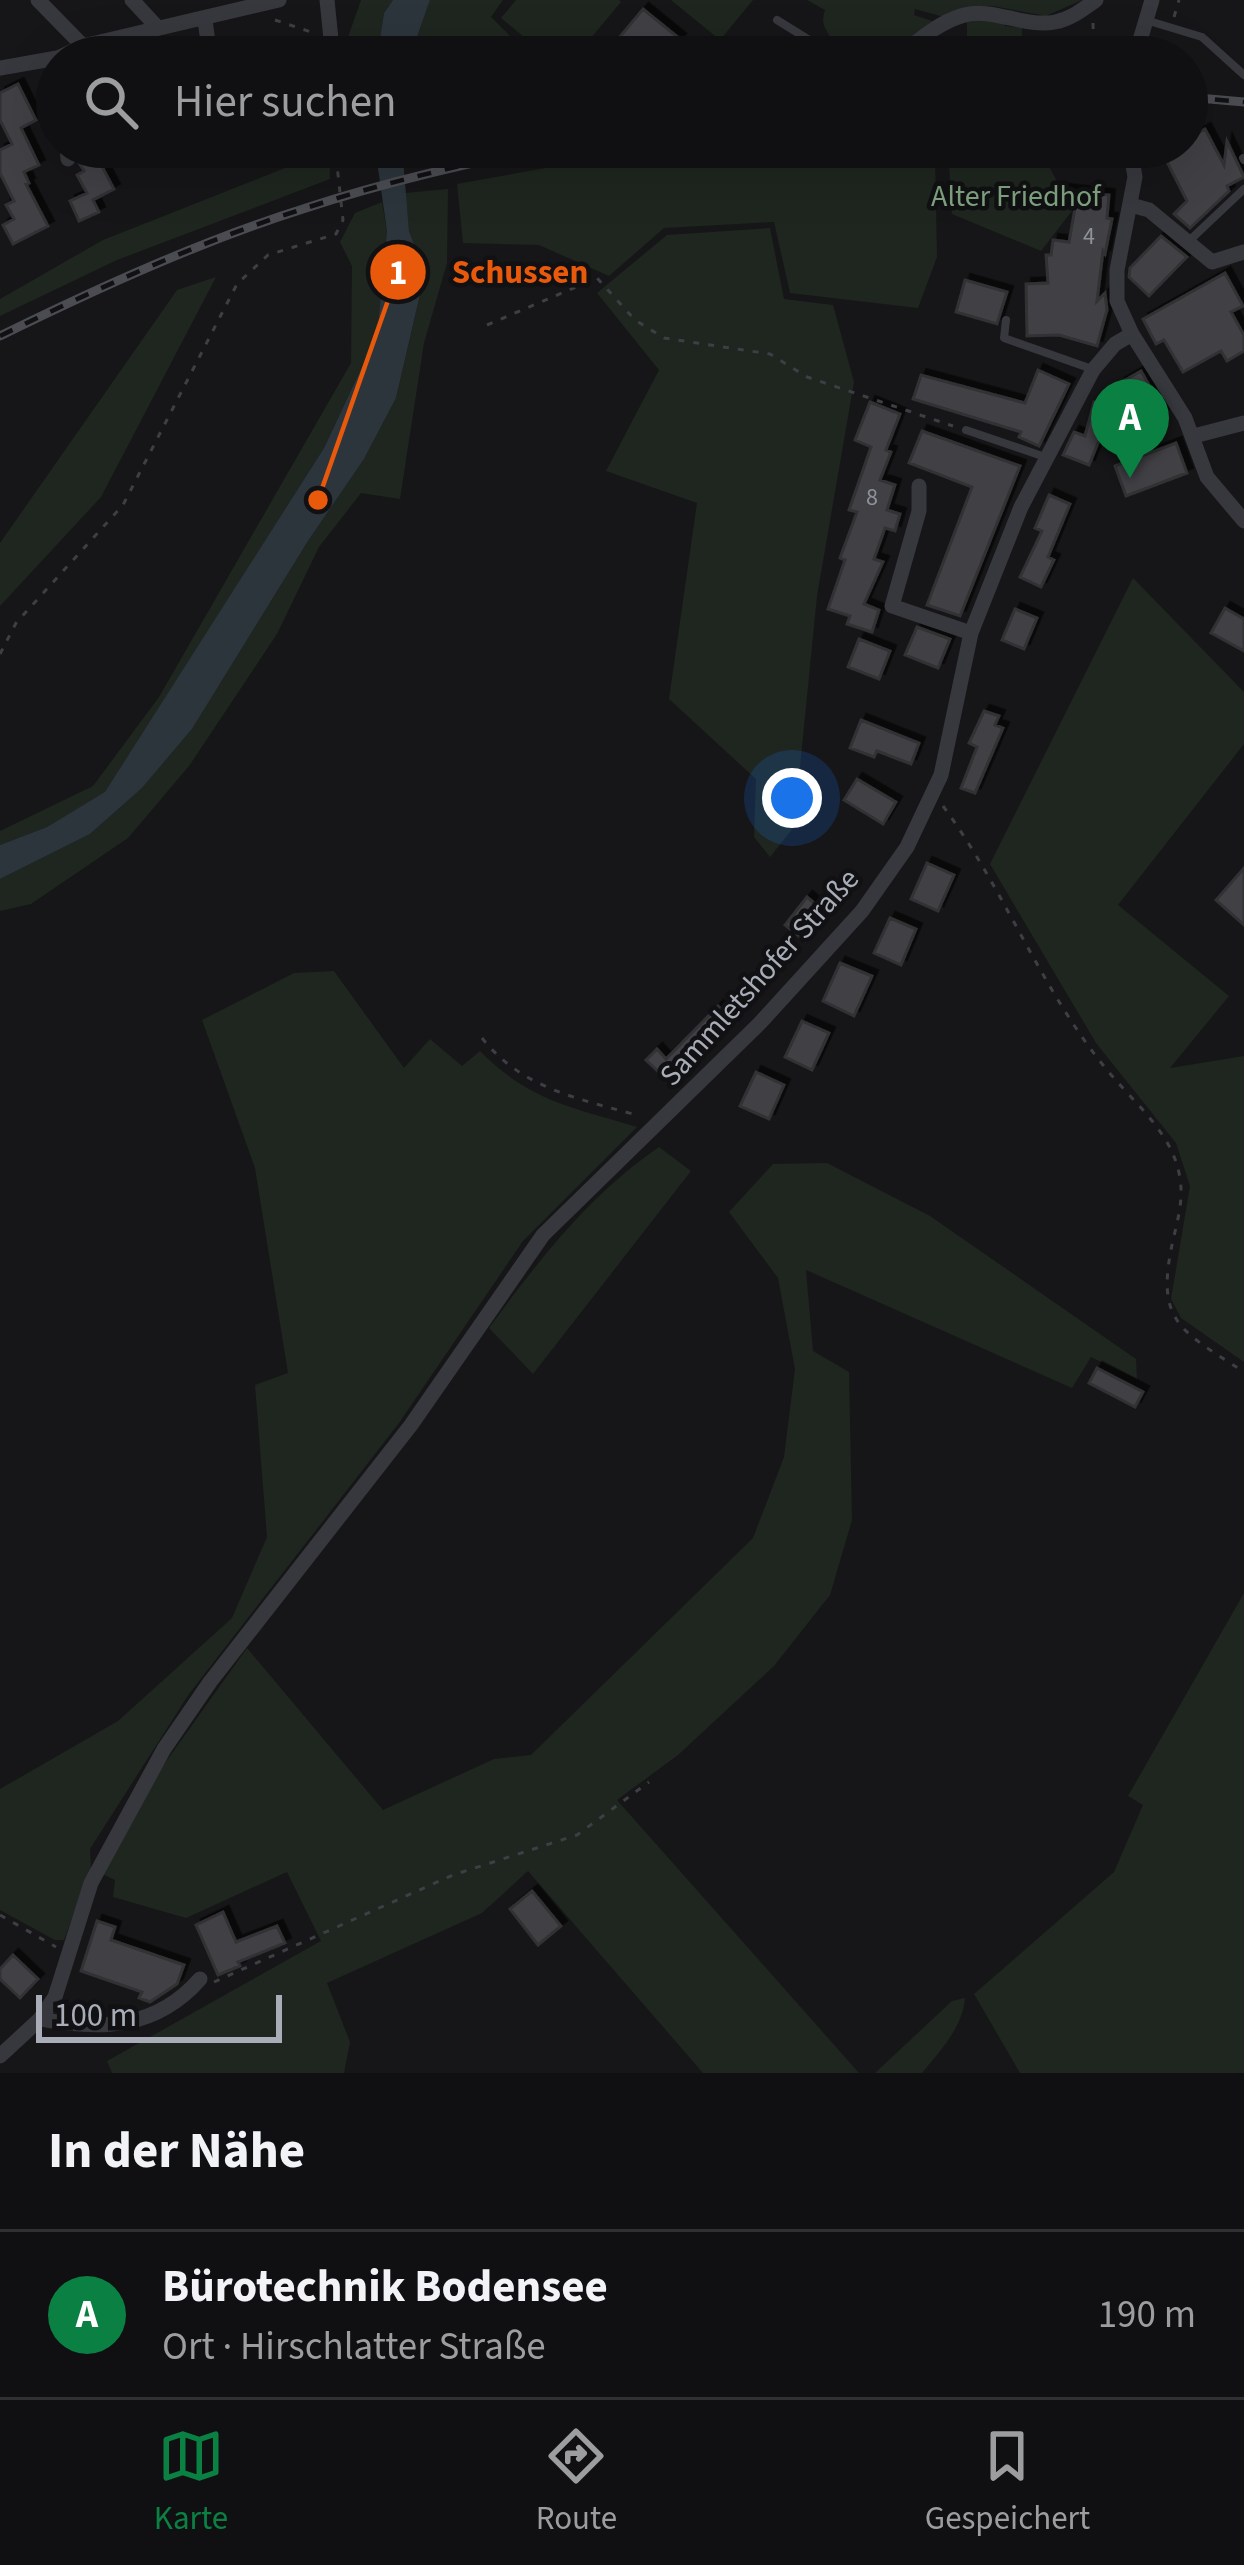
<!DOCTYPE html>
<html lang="de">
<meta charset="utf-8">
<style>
body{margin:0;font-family:"Source Sans 3",sans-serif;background:#1e1e20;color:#f1f3f6}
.scale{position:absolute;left:36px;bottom:30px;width:246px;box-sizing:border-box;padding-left:12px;border:6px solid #a8adb8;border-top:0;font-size:33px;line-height:42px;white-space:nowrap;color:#a8adb8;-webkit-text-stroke:9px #111113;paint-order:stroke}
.you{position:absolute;left:792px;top:798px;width:42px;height:42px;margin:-30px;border:9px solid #fff;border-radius:50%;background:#1a73e8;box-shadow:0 0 0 18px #1a73e833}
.badge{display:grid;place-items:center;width:78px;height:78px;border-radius:50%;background:#0b8043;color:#fff;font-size:39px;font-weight:700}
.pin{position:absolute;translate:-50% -99px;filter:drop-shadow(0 3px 6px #0008)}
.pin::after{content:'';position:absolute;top:63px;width:42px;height:36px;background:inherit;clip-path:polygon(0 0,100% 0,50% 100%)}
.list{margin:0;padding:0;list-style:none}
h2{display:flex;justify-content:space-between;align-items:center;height:156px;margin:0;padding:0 48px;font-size:51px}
h2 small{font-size:39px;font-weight:400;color:#9c9d9f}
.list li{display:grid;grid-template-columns:78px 1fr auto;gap:36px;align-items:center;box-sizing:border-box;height:168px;padding:0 48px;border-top:3px solid #303032}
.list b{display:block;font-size:45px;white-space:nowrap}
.list p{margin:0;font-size:39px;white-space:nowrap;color:#9c9d9f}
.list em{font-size:39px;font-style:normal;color:#9c9d9f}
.icon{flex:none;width:66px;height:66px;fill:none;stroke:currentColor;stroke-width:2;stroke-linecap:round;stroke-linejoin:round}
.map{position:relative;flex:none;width:1244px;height:2073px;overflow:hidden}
.search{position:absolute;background:#101012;box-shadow:0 12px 48px #0002;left:36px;right:36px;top:36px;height:132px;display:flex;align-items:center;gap:30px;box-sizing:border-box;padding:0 42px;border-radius:66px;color:#9c9d9f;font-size:45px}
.sheet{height:324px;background:#101012}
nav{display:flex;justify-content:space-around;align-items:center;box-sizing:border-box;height:168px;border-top:3px solid #303032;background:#101012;font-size:33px;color:#9c9d9f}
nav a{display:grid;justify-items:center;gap:6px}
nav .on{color:#0b8043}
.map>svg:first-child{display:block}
.green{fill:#1e261f}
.water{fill:#2c353c}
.building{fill:#404145;stroke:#303034;stroke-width:3;filter:url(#shadow)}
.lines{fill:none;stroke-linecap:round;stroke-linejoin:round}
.path{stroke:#3d3f44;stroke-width:3;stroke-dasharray:6 9;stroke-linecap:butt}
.service{stroke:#37383d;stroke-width:8}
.minor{stroke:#37383d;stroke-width:15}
.rail-casing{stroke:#4a4c52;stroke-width:9}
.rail{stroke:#111113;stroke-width:4.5;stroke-dasharray:14;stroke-linecap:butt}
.labels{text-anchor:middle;stroke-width:9;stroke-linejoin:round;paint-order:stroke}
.number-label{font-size:24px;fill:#8e929b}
.park-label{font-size:30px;fill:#7fa381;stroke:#111113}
.street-label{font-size:30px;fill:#a8adb8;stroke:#111113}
.leader{fill:none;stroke:#e8590c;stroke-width:4.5}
.callout-dot{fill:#e8590c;stroke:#111113;stroke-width:4.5}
.mark-label{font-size:36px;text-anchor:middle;font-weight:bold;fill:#fff}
.callout-label{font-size:33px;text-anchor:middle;font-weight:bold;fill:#e8590c;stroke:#111113;stroke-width:9;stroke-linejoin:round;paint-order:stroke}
</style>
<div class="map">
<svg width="1244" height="2073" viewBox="0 0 1244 2073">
<defs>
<filter id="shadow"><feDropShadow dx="5.5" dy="-5.5" stdDeviation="0" flood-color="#0009"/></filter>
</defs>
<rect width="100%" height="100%" fill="#161618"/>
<path class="green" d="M361 0H393L384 13 377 57H341Z
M430 0H503L491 17 531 57H410Z
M516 0H619L621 2 575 57H548L501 18Z
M671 0H753L720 40Z
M807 0H1082L1046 16 992 6 973 7 944 17 915 9 914 15 935 22C905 47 854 83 830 37 824 26 821 23 825 10Z
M967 18H1002L1005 26 1022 28V55L987 57 982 41 967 39Z
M319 147H329L330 179 117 260 0 316V299L103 240 318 155Z
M663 147H981L935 155 937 257 918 308 790 293 774 222 664 228 609 276 539 245 463 243 457 184Z
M1033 153 1049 166 1072 211 1041 251 952 214 949 165Z
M448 189 447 263 424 343 400 499 361 493 319 547 277 634 189 766 128 838 31 904 0 911V879L90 834 142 788 192 729 308 541 364 459 396 398 425 273 409 231 405 193Z
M382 202 387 231 377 335 324 448 105 793 47 827 0 845V831L93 786 159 697 351 363 352 266 340 242 355 213Z
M770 228 784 299 833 305 854 382 817 596 794 827 770 857 754 837 756 779 669 699 697 503 606 471 659 370 597 293 667 235Z
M216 277 101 497 0 606V543L177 290Z
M1133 578 1244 692V744L1118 905 1229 996 1170 1068 1244 1056V1362L1181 1318 1171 1299 1190 1186 1176 1143 1096 1043 990 864Z
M334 971 404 1068 430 1039 462 1066 480 1051C531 1102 570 1106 637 1127L523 1241 399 1423 189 1694 90 1849 91 1869 67 1932 64 1940H55L0 1910V1789L118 1721 232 1618 267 1537 255 1385 288 1373 255 1168 202 1020 294 973Z
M659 1147 691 1171 533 1374 489 1328C538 1261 590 1194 659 1147Z
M827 1163 930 1216 1136 1359 1137 1379 1091 1357 1072 1388 806 1270 813 1351 849 1372 852 1520 830 1595 774 1666 678 1755 617 1800 859 2073H703L528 1871 482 1913 327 1983 350 2042 344 2073H112L107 2061 321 1941 287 1872 186 1918 113 1897 115 1880 102 1874 160 1770 247 1648 383 1810 494 1759 531 1755 753 1538 784 1457 795 1369 778 1278 729 1212 773 1164Z
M1244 1593V2073H1020L974 1994 1114 1872 1143 1805 1128 1796Z
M965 1998C963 2027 940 2051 922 2073H875L952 2001Z"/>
<path class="water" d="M393 0H430L410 57H377L384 13Z
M375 147H402L409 231 425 273 396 398 364 459 308 541 192 729 142 788 90 834 0 879V845L47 827 105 792 324 448 377 335 387 231Z"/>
<path class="building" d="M643 9 680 39 664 57H646L640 52 635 57H603Z
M18 84 36 120 21 128 39 165 24 172 29 183 26 184 48 226 13 244 3 225 14 219 6 205 14 201 0 173V150L12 144 0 120V93Z
M1205 129 1224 165 1227 141 1244 177 1227 186 1229 191 1190 228 1174 214 1187 201 1162 152 1187 147V139Z
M82 147H114L97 157 114 189 93 200 99 212 79 221 70 201 87 193 77 175 84 171 79 163Z
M1064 190 1109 195 1107 218 1112 219 1105 254 1103 251 1097 301 1105 293 1107 310 1097 346 1059 335 1027 336 1026 284 1048 283 1046 255H1051L1053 240 1069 242 1075 208Z
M1161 236 1187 257 1149 296 1129 277 1130 268Z
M1225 273 1243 306 1231 312 1244 335V351L1227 361 1221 351 1183 372 1164 340 1156 344 1143 319Z
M965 280 1007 292 997 324 956 312Z
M1038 370 1069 384 1039 446 1019 437 1021 432 913 399 921 375 1025 403Z
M1141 371 1165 413 1143 425 1120 383Z
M870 402 900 414 886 450 891 452 880 480 895 485 887 510 900 514 895 531 885 528 874 559 883 562 864 604 879 610 872 632 847 624 850 616 828 609 845 560 840 558 857 512 849 510 871 447 855 440Z
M1094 402 1129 412 1124 431 1105 426 1089 465 1063 455 1074 432 1085 436Z
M922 431 1020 466 960 616 927 605 972 487 909 463Z
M1176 443 1187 473 1126 496 1115 466Z
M1049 495 1070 504 1048 557 1054 560 1041 587 1020 577 1042 531 1035 528Z
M1225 608 1244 619V651L1211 633Z
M1015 609 1037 618 1024 649 1002 640Z
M917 627 950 639 938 668 905 655Z
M859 639 890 651 879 679 848 667Z
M984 711 999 716 995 725 1003 728 975 793 961 788 977 747 969 743Z
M861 720 919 743 911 764 877 751 874 757 850 748Z
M857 779 896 802 883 824 844 800Z
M927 863 954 875 938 911 911 899Z
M1244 868V925L1216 900Z
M807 897 827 914 805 941 785 925Z
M890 918 916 929 901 965 874 953Z
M840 963 872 976 854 1016 823 1001Z
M718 1006 734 1021 671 1084 646 1060 657 1049 666 1059Z
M802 1021 829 1033 812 1070 785 1057Z
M756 1072 784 1085 769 1119 740 1106Z
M1097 1368 1143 1392 1135 1407 1089 1383Z
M532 1891 561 1926 538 1945 510 1909Z
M223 1912 236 1942 277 1926 285 1943 238 1962 240 1966 218 1975 196 1925Z
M97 1921 115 1927 111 1940 184 1965 177 1984 150 2002 139 1998 142 1992 81 1971Z
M13 1955 38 1979 20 1998 0 1979V1969Z"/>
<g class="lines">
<path class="path" d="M1174 17 1179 0
M275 20 317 34
M1093 23 1094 57
M349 43 399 57
M1053 149 1116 157
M487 325 597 278 635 320 664 338 770 354 807 377 953 426
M0 654 16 623 123 505 237 284 268 255 336 234 343 220 335 147
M943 806C1006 891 1043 996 1113 1077 1138 1106 1171 1134 1179 1173 1184 1195 1179 1215 1174 1236 1154 1321 1178 1329 1244 1372
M482 1038C522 1089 580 1099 640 1116
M0 1915 56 1947
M214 1982 453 1875 577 1835 649 1782"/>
<path class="service" d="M777 20 819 46 829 57
M1149 21 1202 37 1244 75
M1243 158 1244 160
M1190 240 1244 189
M1006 320 1004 338 1092 369
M966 430 1045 457"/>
<path class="minor" d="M38 0 83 46
M132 0 158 28
M327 0 331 39
M205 20 210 57
M127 36 130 57
M60 57 83 46 279 0
M897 57C917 42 936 24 961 16 992 6 1023 28 1055 22 1071 19 1083 9 1096 0
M1135 57 1152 0
M0 68 57 58
M67 147 68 159
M1130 147 1135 177 1117 270V301L1132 334 1185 418 1207 477 1244 521
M1131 205 1149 210 1212 262 1244 252
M1194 436 1244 423
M919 486V511L892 606 971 633
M40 2019C103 2031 157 2028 200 1979
M0 2056 40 2019 55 1997 91 1883 164 1749 210 1682 411 1425 543 1235 760 1023 862 911 907 847 941 775 971 633 1021 507 1093 370 1115 344 1132 334"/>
<defs>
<path id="rail" d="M1187 97 1244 102
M0 336C98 288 201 241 306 208 385 182 466 164 547 147"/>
</defs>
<use href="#rail" class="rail-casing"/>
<use href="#rail" class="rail"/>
</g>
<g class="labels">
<g class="number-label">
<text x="1089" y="244">4</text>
<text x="872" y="505">8</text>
</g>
<g class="park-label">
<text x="1016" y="206">Alter Friedhof</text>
</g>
<g class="street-label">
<text transform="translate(759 977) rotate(-48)" y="10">Sammletshofer Straße</text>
</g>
</g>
<path class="leader" d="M318 500L398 272"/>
<g class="callout-dot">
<circle cx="318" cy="500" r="12"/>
<circle cx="398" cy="272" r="30"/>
</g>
<g class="mark-label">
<text x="398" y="284">1</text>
</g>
<g class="callout-label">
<text x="520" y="283">Schussen</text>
</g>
</svg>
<div class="scale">100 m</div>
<div class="you"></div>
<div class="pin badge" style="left:1130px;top:478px">A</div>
<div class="search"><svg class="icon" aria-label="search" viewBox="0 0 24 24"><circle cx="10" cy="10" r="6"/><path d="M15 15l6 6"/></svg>Hier suchen</div>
</div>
<section class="sheet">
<h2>In der Nähe<small></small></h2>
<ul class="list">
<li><span class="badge">A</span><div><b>Bürotechnik Bodensee</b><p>Ort · Hirschlatter Straße</p></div><em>190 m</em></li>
</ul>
</section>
<nav>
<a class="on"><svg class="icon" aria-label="map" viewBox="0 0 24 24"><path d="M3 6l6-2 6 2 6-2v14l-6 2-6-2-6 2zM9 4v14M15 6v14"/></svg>Karte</a>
<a><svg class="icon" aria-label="directions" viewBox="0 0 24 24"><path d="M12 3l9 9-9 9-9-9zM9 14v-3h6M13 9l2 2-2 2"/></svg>Route</a>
<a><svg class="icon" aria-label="saved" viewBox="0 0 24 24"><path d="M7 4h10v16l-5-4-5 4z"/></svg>Gespeichert</a>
</nav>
